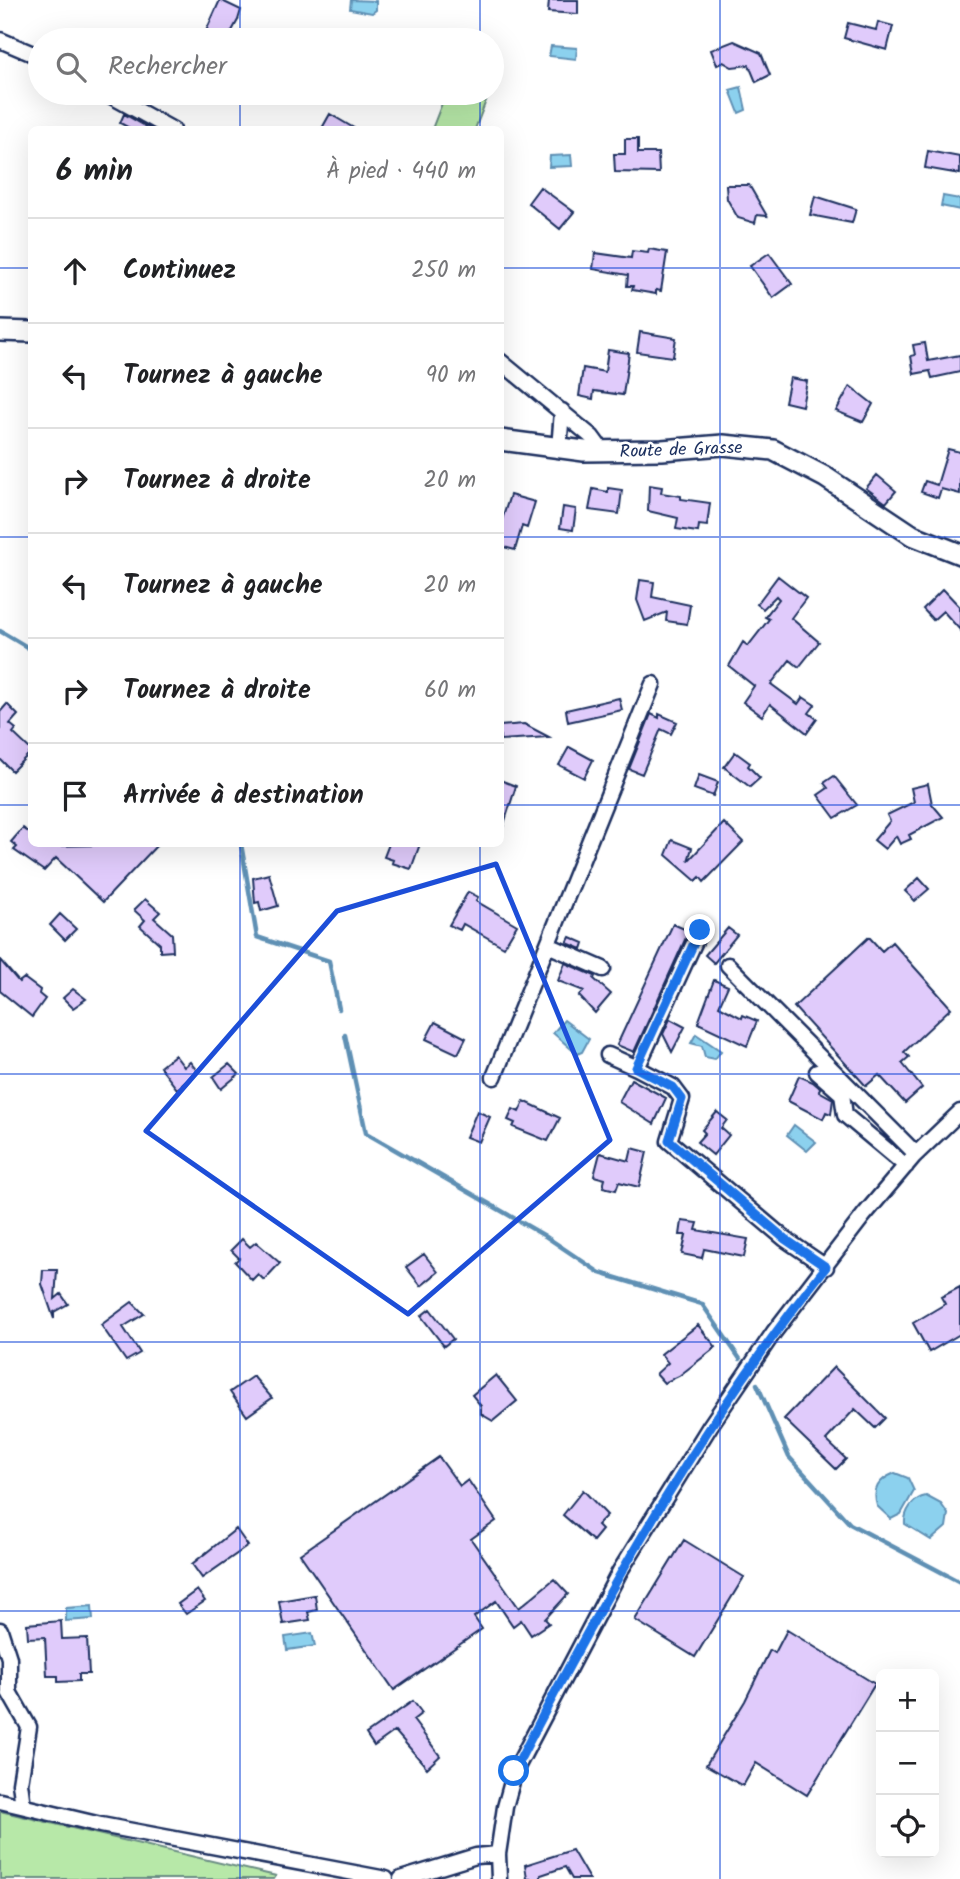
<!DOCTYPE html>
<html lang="fr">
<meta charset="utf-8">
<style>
body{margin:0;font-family:Kalam,sans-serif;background:#f2f2f2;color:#202124}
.controls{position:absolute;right:21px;bottom:21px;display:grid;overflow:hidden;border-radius:10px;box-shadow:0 7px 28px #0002}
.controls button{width:63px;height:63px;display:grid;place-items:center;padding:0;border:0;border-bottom:2px solid #e0e0e0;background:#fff;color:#202124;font:35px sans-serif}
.stop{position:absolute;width:21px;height:21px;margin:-16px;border:5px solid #1a73e8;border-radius:50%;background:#fff}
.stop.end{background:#1a73e8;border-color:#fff;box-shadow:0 2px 7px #0008}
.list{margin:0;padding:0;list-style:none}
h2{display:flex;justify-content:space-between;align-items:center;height:91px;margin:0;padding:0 28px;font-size:30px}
h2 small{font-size:23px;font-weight:400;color:#757577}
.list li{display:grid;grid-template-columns:46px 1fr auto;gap:21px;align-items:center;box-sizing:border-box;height:105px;padding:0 28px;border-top:2px solid #e0e0e0}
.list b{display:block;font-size:26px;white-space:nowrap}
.list em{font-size:23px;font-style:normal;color:#757577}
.icon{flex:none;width:38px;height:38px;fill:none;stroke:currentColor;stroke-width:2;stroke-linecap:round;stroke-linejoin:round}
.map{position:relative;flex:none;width:960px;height:1879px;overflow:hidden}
.search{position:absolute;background:#fff;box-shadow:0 7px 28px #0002;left:28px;top:28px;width:476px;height:77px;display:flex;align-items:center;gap:18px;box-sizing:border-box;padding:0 24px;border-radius:38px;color:#757577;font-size:26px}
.panel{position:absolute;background:#fff;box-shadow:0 7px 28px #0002;left:28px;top:126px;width:476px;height:721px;border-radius:10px}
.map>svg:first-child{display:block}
.green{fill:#b7e8a8;stroke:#698c83;stroke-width:2}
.water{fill:#8cd1ee;stroke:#5f90b4;stroke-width:2}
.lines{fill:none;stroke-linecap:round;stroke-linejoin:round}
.stream{stroke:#5f90b4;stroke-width:4.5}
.building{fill:#e0cbfb;stroke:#1b2f5e;stroke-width:2}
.street-casing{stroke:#1b2f5e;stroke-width:19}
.secondary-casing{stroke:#1b2f5e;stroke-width:24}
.street{stroke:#fff;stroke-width:14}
.secondary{stroke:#fff;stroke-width:19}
.route{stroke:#1a73e8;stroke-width:9}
.marked{fill:none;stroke:#1d4ed8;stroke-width:5;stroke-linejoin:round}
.grid{fill:none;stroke:#1d4ed8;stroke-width:2;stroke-opacity:0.55}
.labels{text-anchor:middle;stroke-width:5;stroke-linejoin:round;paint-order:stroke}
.street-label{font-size:18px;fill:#1b2f5e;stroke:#fff}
</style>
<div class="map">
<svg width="960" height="1879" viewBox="0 0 960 1879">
<rect width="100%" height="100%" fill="#fff"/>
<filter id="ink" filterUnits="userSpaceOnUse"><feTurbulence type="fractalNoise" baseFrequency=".0143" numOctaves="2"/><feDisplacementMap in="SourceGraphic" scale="14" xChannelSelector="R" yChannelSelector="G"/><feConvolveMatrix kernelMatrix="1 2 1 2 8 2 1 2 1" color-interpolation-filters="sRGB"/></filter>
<g filter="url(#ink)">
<path class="green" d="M446 93H489L475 129H432Z
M0 1811 276 1876 274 1879H0Z"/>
<path class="water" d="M351 0 376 1V10L372 13 350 9Z
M551 46 577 48 576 59 549 56Z
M741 87 746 110 739 113 730 90Z
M571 155 572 166 549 167 550 156Z
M943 196 960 199V210L941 206Z
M564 1020 589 1039 582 1052 577 1054 553 1033Z
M696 1034 721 1051 715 1059 705 1057 702 1046 691 1043Z
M794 1125 816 1142 807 1151 787 1135Z
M895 1473 908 1478 914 1491 901 1514 891 1519 877 1506C872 1489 878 1480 895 1473Z
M926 1496 941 1504 948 1514 946 1527 931 1540 905 1524C904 1512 913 1498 926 1496Z
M92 1606 93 1619 66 1621V1608Z
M312 1633 315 1646 287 1650 285 1637Z"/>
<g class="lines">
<path class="stream" d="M0 631 32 650
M241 844 257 937 329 961 339 1009
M345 1035 366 1133 545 1236 600 1273 702 1304 740 1359
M757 1384 789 1457 850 1524 960 1582"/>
</g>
<path class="building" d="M220 0 241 10 238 20 227 40H202Z
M549 0H578V14L548 12Z
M878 22 893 26 887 50 844 38 848 23 876 30Z
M734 41 761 53 770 75 756 82 749 65 732 67 723 62 717 65 711 50Z
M124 114 152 130H133L120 123Z
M330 114 357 130H321Z
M625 139H638V153H658L659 173 615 172 614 154H625Z
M928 151 960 157V174L925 168Z
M726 185H749L767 216 757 215 755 223 738 218 727 199Z
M540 187 574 212 560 229 528 203Z
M815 196 856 209 852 223 810 215Z
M649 249 667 252 661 291 656 290V294L632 290 633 286H627L628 275 593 269 595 253 631 258 632 251 648 253Z
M769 253 792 284 773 298 750 266Z
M640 332 676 338 673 357 637 352Z
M925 343 928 361 960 355V372L932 378 930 371 914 374 911 356 915 355 913 345Z
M608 350 629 353 623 395 594 391 593 399 579 396 583 368 605 372Z
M790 378 807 381 802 406 785 402Z
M850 386 873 404 863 422 836 411Z
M948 449 960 452V494L941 489 938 498 921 492 925 481 937 485Z
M877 475 896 491 886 503 866 488Z
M649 485 662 487 661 493 681 496V499L710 503 707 526 699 525 698 532 676 529 678 518 648 511Z
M608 488 622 490 619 514 589 510 593 489 608 492Z
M510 495 535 502 527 528 522 526 515 550 500 546V526Z
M563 507 576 509 573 530 560 528Z
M778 576 806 598 791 618 819 642 799 667 790 660 771 684 798 704 803 697 815 705 809 713 817 719 807 733 770 704 762 716 743 702 754 686 729 666 743 642 748 646 769 619 765 617 779 599 776 596 763 609 757 604Z
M640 580 654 582 652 597 690 605 687 624 666 621 667 612 645 621 637 600Z
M943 589 960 607V630L943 611 933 620 923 609Z
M619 698 622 710 568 722 566 710Z
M7 704 18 715 10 724 16 729 13 733 32 751 12 771 0 759V712Z
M651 714 659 718V714L677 722 671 734 661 729 642 774 629 769Z
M524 724 549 737 500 740V726Z
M569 747 593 760 584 778 559 765Z
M735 752 750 763 748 766 760 778 750 787 724 767Z
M699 775 718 782 713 796 694 789Z
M834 776 857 805 835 818 818 795 828 788 824 783Z
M500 780 516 786 503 827 500 826Z
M928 784 932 804 943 817 909 835 911 839 900 844 896 836 885 849 874 840 890 821 887 815 914 802 911 788Z
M724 823 743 842 704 882 700 877 696 881 666 855 672 840 692 848 688 861Z
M23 828 32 835V844L43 846 158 844 103 902 56 858 44 871 14 850 17 847 11 842Z
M389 844H420L411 869 392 863 393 860 384 857Z
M269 874 278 906 261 911 259 902 255 903 253 878Z
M919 878 929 889 915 901 905 891Z
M468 892 478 897 476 901 517 925 504 947 463 924 460 930 449 925Z
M145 899 160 912 154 918 172 934 173 951 160 952V944L140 926 145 920 134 910Z
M60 914 76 929 65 940 50 925Z
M673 924 689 931 634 1052 617 1045Z
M728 928 737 935 714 963 705 955Z
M570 937 584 943 582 949 567 943Z
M869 937 882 951 892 942 951 1008 904 1052 909 1057 902 1063 922 1088 905 1103 879 1075 866 1086 794 1007Z
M0 960 19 982 24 978 40 990 39 994 45 999 32 1017 0 991Z
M565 963 595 976 594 979 611 994 595 1013 579 996 584 991 558 981Z
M714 980 728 986 719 1006 742 1018 743 1015 757 1021 747 1046 698 1023Z
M73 989 86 999 73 1008 63 998Z
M670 1019 685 1027 672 1052 663 1034Z
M435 1022 466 1038 458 1054 426 1039Z
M175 1055 184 1067 190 1062 198 1072 177 1089 160 1067Z
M229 1064 239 1074 221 1089 213 1077Z
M799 1076 813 1082 820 1088 819 1091 833 1099 831 1114 826 1112 823 1119 788 1101Z
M631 1079 666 1098 654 1124 619 1102Z
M524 1101 560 1118 548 1141 513 1127 515 1123 508 1120 513 1109 519 1112Z
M477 1111 490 1117 479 1142 466 1137Z
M717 1112 727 1120 721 1128 729 1135 713 1155 697 1142 705 1133 702 1130Z
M632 1148 647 1152 639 1187 619 1182 616 1190 603 1187 605 1179 594 1176 600 1153 629 1161Z
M682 1221 698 1223 696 1230 748 1239 744 1257 704 1249 702 1258 682 1254 686 1235H680Z
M242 1239 250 1247 256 1242 280 1263 264 1280 258 1274 252 1280 235 1262 239 1258 231 1250Z
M424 1254 438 1272 421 1286 406 1267Z
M43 1270H57L55 1299 61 1294 68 1304 54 1312V1319L42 1284Z
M960 1287V1334L929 1352 913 1323 945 1304 941 1297Z
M132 1302 144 1314 123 1327 140 1353 126 1361 101 1325Z
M430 1309 453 1339 444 1346 421 1316Z
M698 1325 716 1347 679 1376 664 1383 656 1374 668 1363 661 1354Z
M834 1367 885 1418 875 1428 855 1409 826 1440 846 1459 836 1469 784 1419Z
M496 1375 517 1401 493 1421 481 1414V1406L472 1395Z
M253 1376 272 1398 247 1416 230 1392Z
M439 1457 460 1486 468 1480 496 1521 471 1539 519 1608 554 1579 568 1594 545 1619 549 1623 531 1635 521 1620 513 1626 496 1601 474 1617 482 1629 394 1690 300 1554Z
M583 1490 607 1515 597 1525 602 1530 593 1541 563 1515Z
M236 1529 248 1546 202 1578 192 1564Z
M684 1540 744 1577 695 1657 635 1620Z
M197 1590 205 1601 186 1614 178 1604Z
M315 1595 317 1610 308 1612 310 1620 283 1624 279 1601Z
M61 1621 62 1639 87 1638 89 1674H79V1681L58 1682V1676H47L45 1637 28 1638 27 1624Z
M787 1630 875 1684 807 1795 756 1763 743 1786 706 1765 745 1701 770 1650 775 1653Z
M413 1701 422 1713 413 1720 440 1756 427 1768 395 1731 374 1746 366 1734Z
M572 1850 589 1879H572L565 1867 541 1875V1879H527L525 1865Z"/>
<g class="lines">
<defs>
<path id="street" d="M0 40 40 57
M106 93 173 130
M500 361 592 437 603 452
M559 449 562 411
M700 930 637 1068 673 1087 682 1099 669 1141 785 1239 826 1267
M548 945 603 969
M728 965 916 1154
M608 1055 637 1068
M817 1072 842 1094 845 1115 906 1166
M494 1077 653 684
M0 1630 9 1658V1692L29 1727 20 1783 23 1806
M0 1801 101 1825 386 1879
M401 1879 476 1856 498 1854
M499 1879 498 1854 505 1807 515 1771 620 1571 710 1426 774 1332 864 1215 913 1157 960 1112"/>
<path id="secondary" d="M0 331 32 332
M500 440 584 451 662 450 723 445 773 450 825 477 912 535 960 554"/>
</defs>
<use href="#street" class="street-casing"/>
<use href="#secondary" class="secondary-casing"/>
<use href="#street" class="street"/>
<use href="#secondary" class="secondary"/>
</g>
</g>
<g class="lines" filter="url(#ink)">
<path class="route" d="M514 1771C605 1594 702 1422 826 1267L785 1239 669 1140 682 1099 673 1087 636 1068 700 930"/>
</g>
<path class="marked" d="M496 864 610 1140 408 1314 146 1131 337 911Z"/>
<path class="grid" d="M240 0V40M480 0V40M720 0V1879M240 93V130M480 93V130M0 268H32M500 268H960M0 537H32M500 537H960M0 805H32M500 805H960M240 844V1879M480 844V1879M0 1074H960M0 1342H960M0 1611H960"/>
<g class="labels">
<g class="street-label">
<text transform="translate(681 449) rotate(-2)" y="6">Route de Grasse</text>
</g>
</g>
</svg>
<div class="controls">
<button>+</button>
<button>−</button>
<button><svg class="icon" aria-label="locate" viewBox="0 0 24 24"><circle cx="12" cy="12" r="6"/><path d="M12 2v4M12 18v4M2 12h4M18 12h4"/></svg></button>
</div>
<div class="stop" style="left:514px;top:1771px"></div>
<div class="stop end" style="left:700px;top:930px"></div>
<div class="search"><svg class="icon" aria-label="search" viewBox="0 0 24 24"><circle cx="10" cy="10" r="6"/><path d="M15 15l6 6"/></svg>Rechercher</div>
<section class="panel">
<h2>6 min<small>À pied · 440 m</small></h2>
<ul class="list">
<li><svg class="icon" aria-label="ahead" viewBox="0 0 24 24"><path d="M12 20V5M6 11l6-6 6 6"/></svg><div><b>Continuez</b></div><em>250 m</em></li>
<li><svg class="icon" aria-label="left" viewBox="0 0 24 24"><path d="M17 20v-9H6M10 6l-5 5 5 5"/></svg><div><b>Tournez à gauche</b></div><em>90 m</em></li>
<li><svg class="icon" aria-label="right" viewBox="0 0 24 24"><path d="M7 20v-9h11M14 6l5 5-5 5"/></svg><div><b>Tournez à droite</b></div><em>20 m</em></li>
<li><svg class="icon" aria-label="left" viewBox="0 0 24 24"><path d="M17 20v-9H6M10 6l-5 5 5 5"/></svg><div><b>Tournez à gauche</b></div><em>20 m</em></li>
<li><svg class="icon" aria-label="right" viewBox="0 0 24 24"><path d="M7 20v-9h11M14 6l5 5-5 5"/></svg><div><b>Tournez à droite</b></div><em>60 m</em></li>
<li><svg class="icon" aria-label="arrive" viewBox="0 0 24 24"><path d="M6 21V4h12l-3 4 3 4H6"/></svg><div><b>Arrivée à destination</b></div></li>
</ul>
</section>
</div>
